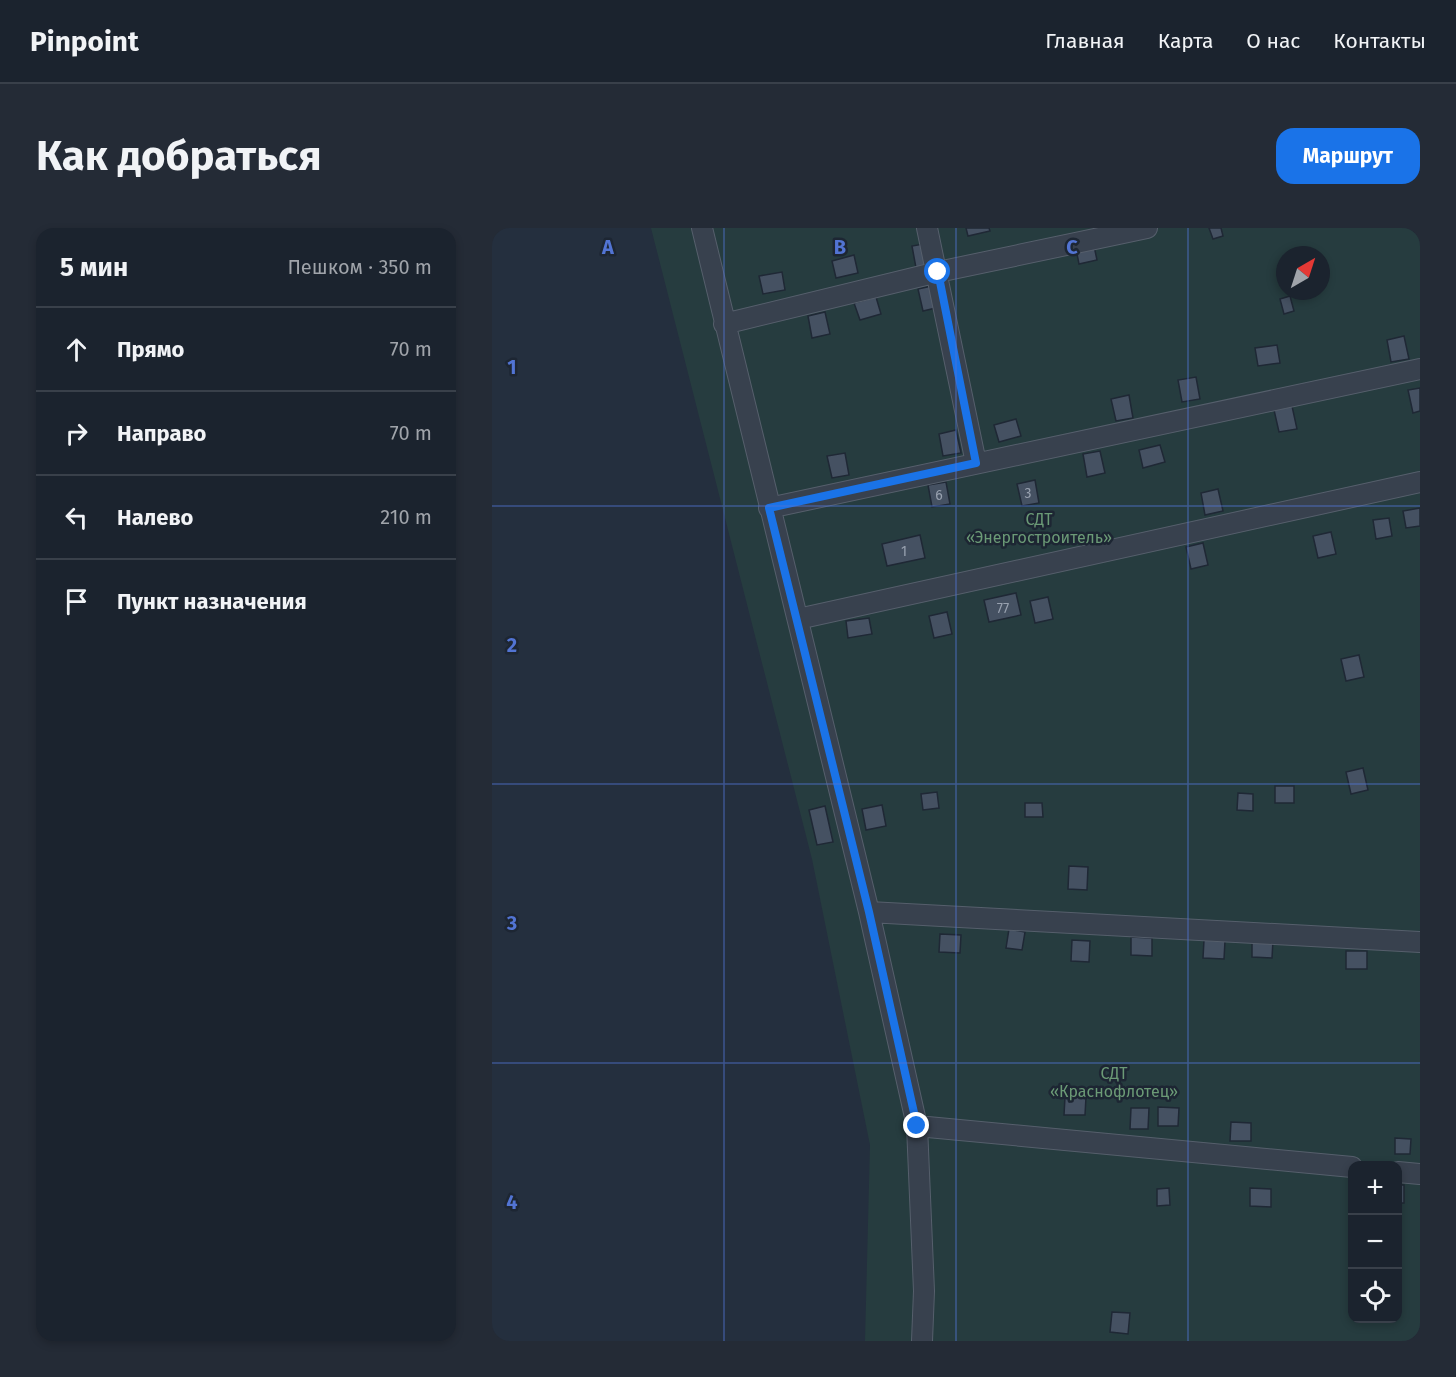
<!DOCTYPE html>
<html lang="ru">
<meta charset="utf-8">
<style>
body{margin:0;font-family:"Fira Sans",sans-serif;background:#242b36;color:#f1f3f6}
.controls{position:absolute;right:18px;bottom:18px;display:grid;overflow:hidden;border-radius:12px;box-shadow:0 3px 9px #0003}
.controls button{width:54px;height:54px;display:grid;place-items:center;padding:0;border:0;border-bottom:2px solid #39404a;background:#1b232e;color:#f1f3f6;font:30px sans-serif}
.compass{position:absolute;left:784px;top:18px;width:54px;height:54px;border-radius:50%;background:#1b232e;box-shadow:0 3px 9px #0003;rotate:39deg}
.stop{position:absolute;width:18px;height:18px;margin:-14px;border:4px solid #1a73e8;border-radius:50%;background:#fff}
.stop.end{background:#1a73e8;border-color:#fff;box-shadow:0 2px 6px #0008}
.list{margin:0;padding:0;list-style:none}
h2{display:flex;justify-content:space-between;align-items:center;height:78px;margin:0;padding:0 24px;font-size:26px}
h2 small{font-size:20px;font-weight:400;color:#a0a4aa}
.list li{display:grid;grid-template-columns:39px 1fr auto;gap:18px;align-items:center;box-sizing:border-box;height:84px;padding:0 24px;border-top:2px solid #39404a}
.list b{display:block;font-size:22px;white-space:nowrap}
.list em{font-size:20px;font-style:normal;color:#a0a4aa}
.icon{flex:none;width:33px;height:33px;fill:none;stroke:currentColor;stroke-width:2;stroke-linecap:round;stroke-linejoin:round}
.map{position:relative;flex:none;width:928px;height:1113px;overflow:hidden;border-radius:18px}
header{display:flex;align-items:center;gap:36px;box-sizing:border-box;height:84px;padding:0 30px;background:#1b232e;border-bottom:2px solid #39404a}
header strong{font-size:28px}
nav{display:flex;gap:33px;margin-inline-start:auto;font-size:21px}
.intro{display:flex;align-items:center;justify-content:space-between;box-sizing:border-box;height:144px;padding:0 36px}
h1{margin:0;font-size:42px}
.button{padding:15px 27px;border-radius:18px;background:#1a73e8;color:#fff;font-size:21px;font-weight:700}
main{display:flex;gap:36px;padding:0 36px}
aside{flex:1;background:#1b232e;border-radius:18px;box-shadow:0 3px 9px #0003}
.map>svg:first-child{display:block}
.green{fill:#263c3f;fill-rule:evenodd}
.building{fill:#455162;stroke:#1f2835;stroke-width:1.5}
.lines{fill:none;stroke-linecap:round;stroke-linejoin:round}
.minor-casing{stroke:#565f6c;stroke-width:22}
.minor{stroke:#38414e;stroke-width:20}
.route{stroke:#1a73e8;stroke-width:8}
.grid{fill:none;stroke:#5274d3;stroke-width:1.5;stroke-opacity:0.55}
.labels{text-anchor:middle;stroke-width:5;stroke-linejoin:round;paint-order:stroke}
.number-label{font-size:14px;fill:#98a1af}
.park-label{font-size:16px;fill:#6b9a76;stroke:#1d2633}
.grid-label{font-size:20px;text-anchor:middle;font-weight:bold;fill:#5274d3;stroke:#1d2633;stroke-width:5;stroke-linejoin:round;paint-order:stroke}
</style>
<header>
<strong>Pinpoint</strong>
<nav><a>Главная</a><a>Карта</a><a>О нас</a><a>Контакты</a></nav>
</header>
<div class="intro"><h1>Как добраться</h1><a class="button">Маршрут</a></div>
<main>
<aside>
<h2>5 мин<small>Пешком · 350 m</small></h2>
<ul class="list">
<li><svg class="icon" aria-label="ahead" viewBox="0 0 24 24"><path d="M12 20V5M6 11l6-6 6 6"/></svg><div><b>Прямо</b></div><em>70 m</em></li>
<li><svg class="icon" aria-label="right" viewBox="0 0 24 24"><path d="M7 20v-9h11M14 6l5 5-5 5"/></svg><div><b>Направо</b></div><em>70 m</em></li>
<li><svg class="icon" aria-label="left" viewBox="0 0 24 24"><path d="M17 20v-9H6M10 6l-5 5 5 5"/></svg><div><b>Налево</b></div><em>210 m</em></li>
<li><svg class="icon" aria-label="arrive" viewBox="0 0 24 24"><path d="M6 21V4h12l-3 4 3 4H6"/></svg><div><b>Пункт назначения</b></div></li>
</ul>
</aside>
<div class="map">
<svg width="928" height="1113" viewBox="0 0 928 1113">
<rect width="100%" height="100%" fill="#242f3e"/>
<path class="green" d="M159 0H928V1113H373L378 917 320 631ZM793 27H829V63H793ZM860 938H906V1090H860Z"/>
<path class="building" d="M474 0H497L498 3 476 8Z
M717 0H729L731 8 721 11Z
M437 15 442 37 424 40 420 18Z
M602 18 605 32 587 36 584 21Z
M362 27 366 45 344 50 340 33Z
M290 44 293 62 271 66 267 48Z
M444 57 448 79 431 83 426 61Z
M798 68 802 83 792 86 788 71Z
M384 69 389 86 368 92 362 75Z
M333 84 338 106 320 110 316 88Z
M912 108 917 131 899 134 895 112Z
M785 117 788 135 766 138 763 120Z
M704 149 708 171 690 174 686 152Z
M928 160V183L921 185 916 162Z
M637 167 641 190 624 193 619 171Z
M800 178 805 201 787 204 782 182Z
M524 191 529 208 507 214 502 197Z
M464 202 469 225 451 228 447 206Z
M668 217 673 234 651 240 647 222Z
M608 223 613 245 595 249 591 226Z
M353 225 357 247 340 250 335 228Z
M543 252 547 275 530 278 525 256Z
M454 254 458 276 440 279 436 257Z
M726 261 731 283 713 287 709 265Z
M928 280V298L914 300 911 283Z
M897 290 900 308 884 311 881 292Z
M839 304 844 326 826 330 821 308Z
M428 307 433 330 395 338 390 316Z
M711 315 716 337 699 341 694 319Z
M524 365 529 387 497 394 492 372Z
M556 369 561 391 543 395 538 373Z
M455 384 460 406 442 410 437 388Z
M377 390 380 406 356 410 354 393Z
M867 427 872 449 854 453 849 431Z
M871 540 876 562 859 566 854 544Z
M783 558H802V575H783Z
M445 564 447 580 431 582 429 566Z
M746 565 761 566V583L745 582Z
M533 575H550L551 589H533Z
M390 577 394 598 374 602 370 581Z
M333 578 341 614 325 617 317 582Z
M577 638 596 639 595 662 576 661Z
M517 701 533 704 530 722 514 720Z
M448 706 469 707 468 725 447 724Z
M639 709 660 710V728L639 727Z
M760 711 781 712 780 730 760 729Z
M580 712 598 713 597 734 579 733Z
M712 712 733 713 732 731 711 730Z
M854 723H875V741H854Z
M573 869H594L593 887H572Z
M666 879 687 880 686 898H666Z
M639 880H657L656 901H638Z
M739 894 759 895V913H738Z
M903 910 919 911 918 926H903Z
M906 957H912V975H906Z
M677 960 678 977 665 978V961Z
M758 960 779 961V979L758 978Z
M620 1084 638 1085 636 1106 618 1104Z"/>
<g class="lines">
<defs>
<path id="minor" d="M210 0 377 684 425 898 432 1063 430 1113
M435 0 484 235
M232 96 446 44 655 0
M277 280 928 141
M306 391 928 254
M377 684 928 714
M425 898 860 939
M906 944 928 946"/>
</defs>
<use href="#minor" class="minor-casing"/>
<use href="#minor" class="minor"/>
</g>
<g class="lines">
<path class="route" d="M425 898 377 684 277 280 484 235 446 44"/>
</g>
<path class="grid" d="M232 0V1113M464 0V1113M696 0V1113M0 278H928M0 556H928M0 835H928"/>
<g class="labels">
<g class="number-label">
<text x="536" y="270">3</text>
<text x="447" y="272">6</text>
<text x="412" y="328">1</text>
<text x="511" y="385">77</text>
</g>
<g class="park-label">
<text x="547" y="297">СДТ<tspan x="547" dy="18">«Энергостроитель»</tspan></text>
<text x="622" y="851">СДТ<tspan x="622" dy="18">«Краснофлотец»</tspan></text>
</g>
</g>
<g class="grid-label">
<text x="116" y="26">A</text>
<text x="348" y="26">B</text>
<text x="580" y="26">C</text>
<text x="20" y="146">1</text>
<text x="20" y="424">2</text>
<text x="20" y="702">3</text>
<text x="20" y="981">4</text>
</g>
</svg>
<div class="controls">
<button>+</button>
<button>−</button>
<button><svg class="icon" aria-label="locate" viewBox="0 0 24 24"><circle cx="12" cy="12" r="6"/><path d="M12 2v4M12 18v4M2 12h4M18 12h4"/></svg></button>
</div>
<svg class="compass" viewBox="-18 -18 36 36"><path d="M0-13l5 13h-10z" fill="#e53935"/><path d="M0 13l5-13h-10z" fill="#a0a4aa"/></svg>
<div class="stop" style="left:446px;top:44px"></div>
<div class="stop end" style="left:425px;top:898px"></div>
</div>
</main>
